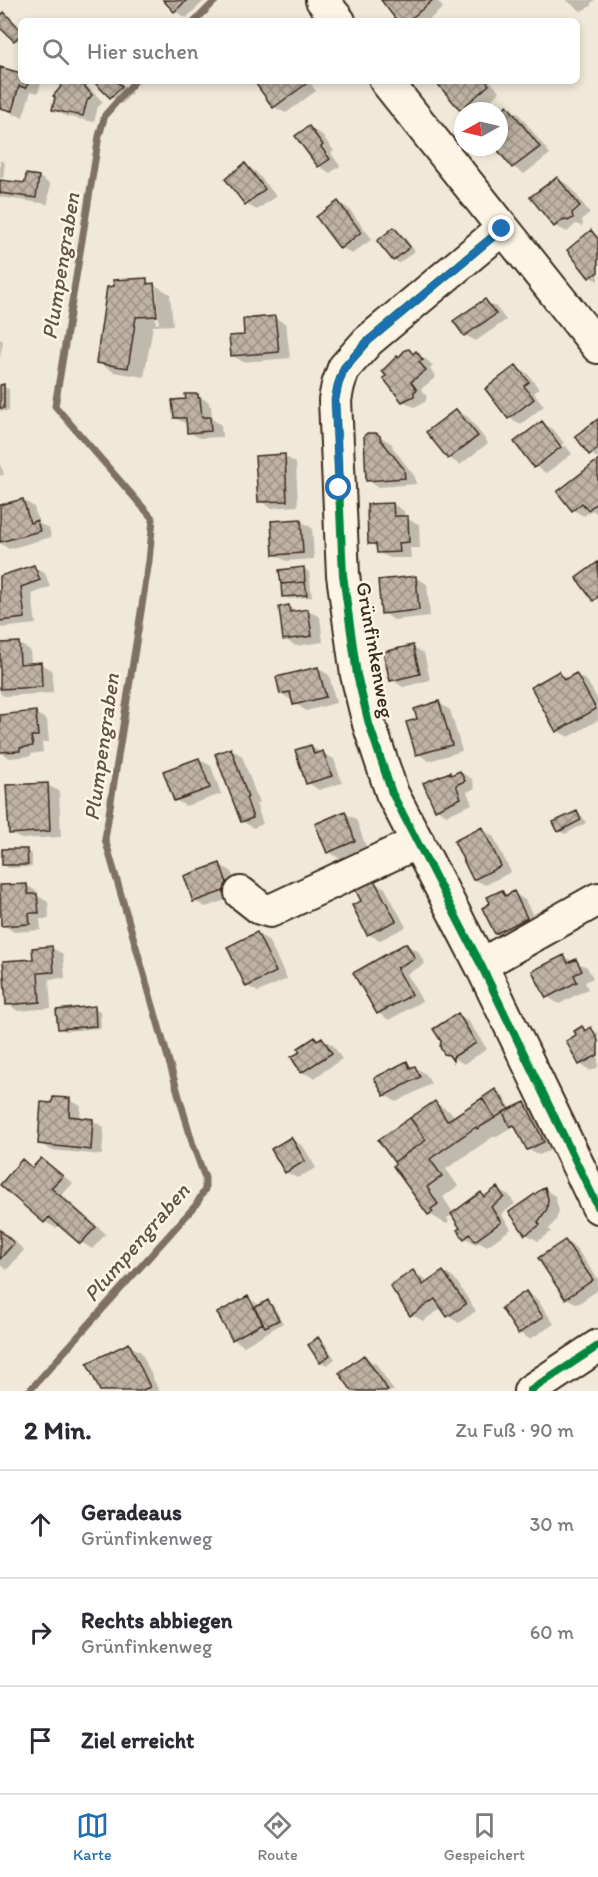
<!DOCTYPE html>
<html lang="de">
<meta charset="utf-8">
<style>
body{margin:0;font-family:Itim,sans-serif;background:#f7f7f7;color:#2b2b33}
.compass{position:absolute;left:454px;top:102px;width:54px;height:54px;border-radius:50%;background:#fff;box-shadow:0 3px 9px #0003;rotate:262deg}
.stop{position:absolute;width:18px;height:18px;margin:-14px;border:4px solid #1f6fb2;border-radius:50%;background:#fff}
.stop.end{background:#1f6fb2;border-color:#fff;box-shadow:0 2px 6px #0008}
.list{margin:0;padding:0;list-style:none}
h2{display:flex;justify-content:space-between;align-items:center;height:78px;margin:0;padding:0 24px;font-size:26px}
h2 small{font-size:20px;font-weight:400;color:#7c7c81}
.list li{display:grid;grid-template-columns:39px 1fr auto;gap:18px;align-items:center;box-sizing:border-box;height:108px;padding:0 24px;border-top:2px solid #e1e1e2}
.list b{display:block;font-size:22px;white-space:nowrap}
.list p{margin:0;font-size:20px;white-space:nowrap;color:#7c7c81}
.list em{font-size:20px;font-style:normal;color:#7c7c81}
.icon{flex:none;width:33px;height:33px;fill:none;stroke:currentColor;stroke-width:2;stroke-linecap:round;stroke-linejoin:round}
.map{position:relative;flex:none;width:598px;height:1391px;overflow:hidden}
.search{position:absolute;background:#fff;box-shadow:0 3px 9px #0003;left:18px;right:18px;top:18px;height:66px;display:flex;align-items:center;gap:15px;box-sizing:border-box;padding:0 21px;border-radius:9px;color:#7c7c81;font-size:22px}
.sheet{height:402px;background:#fff}
nav{display:flex;justify-content:space-around;align-items:center;box-sizing:border-box;height:84px;border-top:2px solid #e1e1e2;background:#fff;font-size:16px;color:#7c7c81}
nav a{display:grid;justify-items:center;gap:3px}
nav .on{color:#1f6fb2}
.map>svg:first-child{display:block}
.shadow{fill:#0003;fill-rule:evenodd}
.lines{fill:none;stroke-linecap:round;stroke-linejoin:round}
.stream{stroke:#7e7163;stroke-width:7}
.building{fill:url(#building-cross-hatch);stroke:#3b2a1e;stroke-width:1.5}
.minor-casing{stroke:#3b2a1e;stroke-width:36}
.minor{stroke:#fcf5e5;stroke-width:32}
.cycleway-casing{stroke:#fcf5e5;stroke-width:11}
.cycleway{stroke:#00873e;stroke-width:8}
.route{stroke:#1f6fb2;stroke-width:8}
.labels{text-anchor:middle;stroke-width:5;stroke-linejoin:round;paint-order:stroke}
.street-label{font-size:21px;fill:#3b2a1e;stroke:#fcf5e5}
.water-label{font-size:22px;font-style:italic;fill:#625346;stroke:#fcf5e5}
</style>
<div class="map">
<svg width="598" height="1391" viewBox="0 0 598 1391">
<defs>
<pattern id="building-cross-hatch" width="8" height="8" patternUnits="userSpaceOnUse" patternTransform="scale(1.5)"><rect width="8" height="8" fill="#beb3a4"/><path d="M0 0l8 8M0 8l8-8" fill="none" stroke="#9c9285"/></pattern>
</defs>
<rect width="100%" height="100%" fill="#f0e9d9"/>
<filter id="ink" filterUnits="userSpaceOnUse"><feTurbulence type="fractalNoise" baseFrequency=".0167" numOctaves="2"/><feDisplacementMap in="SourceGraphic" scale="12" xChannelSelector="R" yChannelSelector="G"/><feConvolveMatrix kernelMatrix="1 2 1 2 8 2 1 2 1" color-interpolation-filters="sRGB"/></filter>
<g filter="url(#ink)">
<path class="shadow" d="M165 0H205L186 18 175 11Z
M383 0H437L443 8 427 21H399Z
M566 0H595L591 3V6L581 11Z
M4 14 21 29 20 43 0 26V18Z
M0 68 21 74V81H37L41 83 38 93 31 91 23 117 13 114 0 105Z
M61 81H82L103 102 98 107 94 122 65 116 54 109 62 89Z
M96 81H125L122 84 132 93 122 104 111 97Z
M255 81H309L316 91 286 113 274 107Z
M437 81H490L500 92 478 111H464Z
M507 107 519 114 550 154 524 174 513 167 497 147H499V114Z
M309 128 321 134 334 151 331 153 340 166 330 173 319 166Z
M0 160 5 163 3 178H0Z
M245 165 256 172 276 196 257 210 246 204Z
M39 177 50 184 48 204 0 197V181L26 185Z
M557 179 569 185 590 213 582 219 583 225 581 226 576 224 567 232 555 226Z
M338 202 349 209 372 239 352 254 341 247Z
M394 229 400 232 415 251 399 263 394 260Z
M591 232 598 236V281L590 277Z
M146 280 170 294 173 325 153 326 144 377 114 372 98 362ZM153 287H156L159 323 156 324Z
M485 301 496 307 506 320 476 341 465 335Z
M275 318 286 324 290 358 243 362 232 355 246 336Z
M0 339 3 341 0 359Z
M409 351 427 360 433 366 430 369 436 377 421 389 427 397 425 402 414 407 403 401 399 359Z
M516 367 528 374 539 389 534 393 544 406 521 424 509 418Z
M0 386 9 389V411H0Z
M197 395 209 402V405L211 406 212 419 221 425 222 437 200 438 188 432 187 424 175 418 187 400Z
M456 410 468 417 488 443 460 465 449 458 428 432Z
M598 421V458L591 454Z
M542 423 553 429 564 443 537 463V467L565 445 572 454 546 473 535 466Z
M376 434 392 444 393 448 415 477 416 484 378 487 367 480Z
M284 456 296 463 298 506 271 508 260 501Z
M598 462V514L592 510 584 516 573 510Z
M0 464 4 474 0 476Z
M23 500 34 507 38 523 49 528 51 537 9 549 0 543V507Z
M393 504 404 511V518L419 524 420 548H410L411 558H390L378 552V548L370 543Z
M301 521 312 528 314 559 286 561 275 554Z
M34 567 45 573 50 587 32 594 36 624 0 628V577Z
M304 568 309 572 312 597 289 599 283 596Z
M416 578 427 584 430 616 394 620 383 613Z
M288 607 297 612 308 611 320 617 323 642 296 646 284 639Z
M18 643 30 650 31 664H41L52 670 53 693 4 696 0 693V644Z
M413 647 424 653 430 680 403 687 392 680Z
M318 668 329 675 336 703 306 711 281 693Z
M559 673 569 679 576 675 587 681 598 700V720L569 737 557 731Z
M439 703 450 710 462 751 429 761 418 754 419 720Z
M35 713 47 720 49 742H42L43 752 31 754V756L10 758 0 752V716Z
M311 747 334 759 342 783 319 790 308 783Z
M231 749 242 756 259 803 256 804 263 824 253 828 242 821Z
M199 759 211 766 221 794 186 806 175 800Z
M460 772 472 779 475 788 467 792 472 804 447 815 436 809 450 773 453 775Z
M47 785 59 791 61 837 21 839 10 833Z
M345 813 356 819 366 847 340 859 329 852Z
M577 813 582 816 586 823 565 834 559 831Z
M482 829 493 836 511 872 485 885 474 879Z
M26 851 32 854V867L9 868 4 865Z
M220 865 231 871 240 895 206 907 194 901Z
M373 882 385 888 406 927 380 940 368 934 363 902Z
M26 885 38 892V896L48 902 49 919H40L41 930 14 932 3 925Z
M502 892 508 896 514 893 525 900 538 925 507 940 496 933 492 904Z
M257 934 268 940 287 979 258 992 247 986Z
M406 945 418 951 425 964 407 974 422 1001 389 1020 378 1013Z
M52 948 63 954 65 978 49 979 51 1008 18 1011 7 1004 35 960Z
M564 957 587 967 593 978 585 982 588 989 559 1004 548 997 534 972Z
M94 1008 100 1011 101 1028 65 1031 59 1028Z
M458 1015 469 1022 487 1049 464 1064 445 1053Z
M582 1028 587 1031 591 1029 598 1033V1067L591 1071 580 1064 578 1036Z
M315 1038 318 1040 322 1039 333 1045 342 1059 314 1078 302 1072V1052Z
M407 1063 426 1074 431 1084 396 1102 385 1095Z
M495 1090 501 1093 512 1110 525 1104 536 1110 554 1149 539 1155 528 1149 518 1130 513 1126 495 1137 494 1136 446 1169 458 1186 443 1197 454 1214 481 1194 485 1197 497 1189 509 1195 515 1204 501 1214 511 1229 487 1246 480 1242 476 1244 465 1238 462 1228 453 1214 447 1218 449 1222 446 1224 429 1214 395 1166 435 1103 451 1112 455 1118Z
M70 1100 81 1106 80 1119 93 1121 104 1127 102 1155 51 1150 39 1143 54 1105Z
M291 1139 303 1146 316 1168 297 1178 286 1172Z
M41 1160 73 1183 62 1195 106 1234 92 1249 81 1242 60 1224 56 1228 45 1222 22 1161 34 1168Z
M544 1189 555 1196 559 1211 556 1220 549 1229 551 1232 538 1241 526 1234 512 1212Z
M0 1228 24 1250 7 1270 0 1265Z
M565 1241 576 1248 598 1279V1290L578 1304 566 1298Z
M413 1272 424 1278 427 1283 443 1272 455 1279 476 1311 459 1323 448 1316 442 1308 423 1321 412 1315Z
M526 1293 537 1299 554 1324 530 1339 519 1333Z
M248 1298 252 1300 249 1301 253 1309H257L252 1300 260 1306 268 1302 273 1305 283 1323 244 1346 233 1339Z
M318 1339 324 1342 335 1359 327 1365 321 1362Z
M129 1345 141 1352 159 1391H102Z
M364 1357 376 1364 394 1391H354Z"/>
<g class="lines">
<path class="stream" d="M195 21 216 0
M29 1391 196 1205 205 1189V1178L193 1145 105 839 149 561 153 519 55 406 99 136 105 115 135 81"/>
</g>
<path class="building" d="M163 0H187L174 12Z
M381 0H432V1L408 21H397Z
M4 12 21 30V34L14 41 0 28V16Z
M0 67 21 73V81H29L26 88 19 86 12 111 0 108Z
M58 81H80L92 95 87 101 83 116 52 110 55 97 53 96 60 88 61 84Z
M93 81H116L122 86 110 98Z
M254 81H303L306 84 273 108Z
M435 81H486L489 85 460 110Z
M507 105 540 147 512 168 495 147H499V112Z
M309 126 323 145 321 147 330 159 318 167 295 136Z
M245 163 265 189 245 205 225 179Z
M26 174 39 176 36 198 0 193V180L25 183Z
M557 177 580 206 572 213 573 218 568 221 564 219 554 227 530 197Z
M338 201 361 232 340 249 316 217Z
M394 227 410 247 393 261 377 241Z
M591 230 598 239V272L589 278 567 250Z
M147 278V284L154 283 157 316 136 317 128 368 96 363 107 287 114 286 113 280Z
M485 299 496 314 464 336 453 321Z
M275 316 279 352 231 356 229 336 244 335 243 319Z
M409 349 413 354 416 351 423 360 419 362 426 370 411 382 417 390 414 392V396L402 402 383 378 386 376 382 371 397 356 398 358 405 350Z
M516 365 529 382 524 386 534 399 508 419 485 389Z
M4 384V408H0V385Z
M185 394H198V398H200L202 417H210L211 431 187 433 186 418H174L172 400 186 399Z
M456 409 478 436 448 459 426 432Z
M598 419V449L589 455 575 436Z
M542 421 561 447 534 468 514 442Z
M367 433H376L380 436 381 440 404 469 405 478 366 481 364 436Z
M285 454 287 501 258 502 255 456Z
M598 460V502L588 510 582 503 572 511 557 492Z
M23 499 30 523 37 520 40 531 0 542V505Z
M393 503 394 516H408L409 542 399 543 400 552 377 553 376 544H368L367 504Z
M301 519 303 553 273 555 271 521Z
M598 562V597L593 601 576 578Z
M34 565 40 580 21 587 25 618 0 621V576Z
M304 567 305 582 281 584 279 570Z
M416 576 419 610 381 614 378 580Z
M305 582 307 595 282 597 281 584Z
M289 605 290 612 308 609 312 636 283 640 279 607Z
M19 642 20 664 41 662 42 687 0 689V643Z
M413 645 420 674 390 681 383 652Z
M318 667 326 697 293 705 290 692 280 694 276 677Z
M559 671 564 680 576 673 596 709 556 732 531 687Z
M439 701 452 745 416 755 406 722 417 719 414 709Z
M36 711 38 736H31L33 746 20 748V751L0 752V715Z
M311 745 314 754 323 751 332 776 306 784 295 750Z
M231 748 248 797 246 798 253 818 241 822 215 754Z
M199 758 210 788 174 801 163 771Z
M460 771 465 781 456 785 461 798 435 810 423 783 450 772 451 775Z
M48 783 50 831 9 834 6 785Z
M345 811 355 841 327 853 315 824Z
M577 811 581 820 558 832 553 822Z
M482 827 501 866 473 880 454 841Z
M2 849H27L28 865H2Z
M220 863 229 889 193 902 184 876Z
M374 880 396 921 367 935 352 905 361 901 355 889Z
M27 884 28 894H37L39 913H29L30 924 1 926 0 885Z
M502 890 505 896 514 891 527 918 495 934 482 908 490 903 487 897Z
M257 932 276 972 246 987 227 947Z
M406 943 415 958 397 968 412 995 377 1014 353 973Z
M52 946 54 972 38 973 40 1002 6 1005 3 961 33 959 32 948Z
M564 955 568 963 576 959 582 971 574 975 577 982 546 998 532 971Z
M95 1006 96 1026 58 1029 56 1010Z
M458 1013 476 1043 453 1057V1061L449 1055 444 1054 440 1047 441 1041 433 1029Z
M582 1026 585 1031 591 1027 598 1040V1055L579 1065 566 1041 576 1035 574 1031Z
M315 1037 317 1040 322 1037 332 1053 301 1073 291 1057 300 1052 298 1048Z
M407 1061 410 1068 415 1066 420 1077 384 1096 374 1078Z
M495 1089 509 1109 495 1118 482 1098Z
M53 1097 70 1098 69 1116 93 1119 91 1150 38 1144 41 1102 52 1103Z
M482 1098 495 1118 477 1129 476 1127 430 1159 442 1176 427 1187 438 1204 431 1209 433 1212 428 1215 393 1166 395 1164 394 1162 426 1140 410 1118 435 1101 447 1121Z
M525 1102 544 1142 527 1150 514 1125 510 1127 503 1112Z
M410 1118 426 1140 394 1162 378 1140Z
M291 1137 305 1161 285 1173 271 1149Z
M41 1158 63 1176 51 1188 96 1227 80 1244 49 1217 44 1223 0 1185 22 1159 32 1168Z
M497 1187 504 1197 491 1207 501 1222 475 1241 470 1234 464 1239 457 1230 460 1228 451 1214 481 1192 484 1197Z
M545 1187 548 1199 547 1209 538 1222 540 1225 525 1235 509 1212Z
M0 1230 14 1243 0 1259Z
M565 1240 593 1280 565 1299 538 1258Z
M413 1270 423 1285 443 1271 466 1304 447 1317 435 1299 410 1316 390 1286Z
M526 1291 543 1317 518 1334 501 1308Z
M248 1296 263 1323 232 1340 217 1313Z
M268 1300 279 1320 265 1327 254 1308Z
M318 1337 330 1355 320 1363 308 1345Z
M129 1343 150 1387 140 1391H100L87 1363Z
M364 1355 384 1384 388 1391H352L339 1373Z"/>
<g class="lines">
<defs>
<path id="minor" d="M322 0 339 21
M386 81 598 347
M502 229 368 341 344 368 338 385 335 400 343 575 357 675 369 724 392 793 481 965 598 1207
M241 893 260 908 270 911 418 842
M481 965 598 899
M530 1391 598 1346"/>
</defs>
<use href="#minor" class="minor-casing"/>
<use href="#minor" class="minor"/>
<defs>
<path id="cycleway" d="M502 229 368 341 344 368 338 385 335 400 343 575 357 675 369 724 392 793 481 965 598 1207
M530 1391 598 1346"/>
</defs>
<use href="#cycleway" class="cycleway-casing"/>
<use href="#cycleway" class="cycleway"/>
</g>
</g>
<g class="lines" filter="url(#ink)">
<path class="route" d="M339 488 335 400 338 385 344 368 368 341 502 229"/>
</g>
<g class="labels">
<g class="street-label">
<text transform="translate(375 650) rotate(80)" y="7">Grünfinkenweg</text>
</g>
<g class="water-label">
<text transform="translate(60 266) rotate(-81)" y="8">Plumpengraben</text>
<text transform="translate(101 747) rotate(-82)" y="8">Plumpengraben</text>
<text transform="translate(136 1242) rotate(-49)" y="8">Plumpengraben</text>
</g>
</g>
</svg>
<svg class="compass" viewBox="-18 -18 36 36"><path d="M0-13l5 13h-10z" fill="#e53935"/><path d="M0 13l5-13h-10z" fill="#7c7c81"/></svg>
<div class="stop" style="left:339px;top:488px"></div>
<div class="stop end" style="left:502px;top:229px"></div>
<div class="search"><svg class="icon" aria-label="search" viewBox="0 0 24 24"><circle cx="10" cy="10" r="6"/><path d="M15 15l6 6"/></svg>Hier suchen</div>
</div>
<section class="sheet">
<h2>2 Min.<small>Zu Fuß · 90 m</small></h2>
<ul class="list">
<li><svg class="icon" aria-label="ahead" viewBox="0 0 24 24"><path d="M12 20V5M6 11l6-6 6 6"/></svg><div><b>Geradeaus</b><p>Grünfinkenweg</p></div><em>30 m</em></li>
<li><svg class="icon" aria-label="right" viewBox="0 0 24 24"><path d="M7 20v-9h11M14 6l5 5-5 5"/></svg><div><b>Rechts abbiegen</b><p>Grünfinkenweg</p></div><em>60 m</em></li>
<li><svg class="icon" aria-label="arrive" viewBox="0 0 24 24"><path d="M6 21V4h12l-3 4 3 4H6"/></svg><div><b>Ziel erreicht</b></div></li>
</ul>
</section>
<nav>
<a class="on"><svg class="icon" aria-label="map" viewBox="0 0 24 24"><path d="M3 6l6-2 6 2 6-2v14l-6 2-6-2-6 2zM9 4v14M15 6v14"/></svg>Karte</a>
<a><svg class="icon" aria-label="directions" viewBox="0 0 24 24"><path d="M12 3l9 9-9 9-9-9zM9 14v-3h6M13 9l2 2-2 2"/></svg>Route</a>
<a><svg class="icon" aria-label="saved" viewBox="0 0 24 24"><path d="M7 4h10v16l-5-4-5 4z"/></svg>Gespeichert</a>
</nav>
